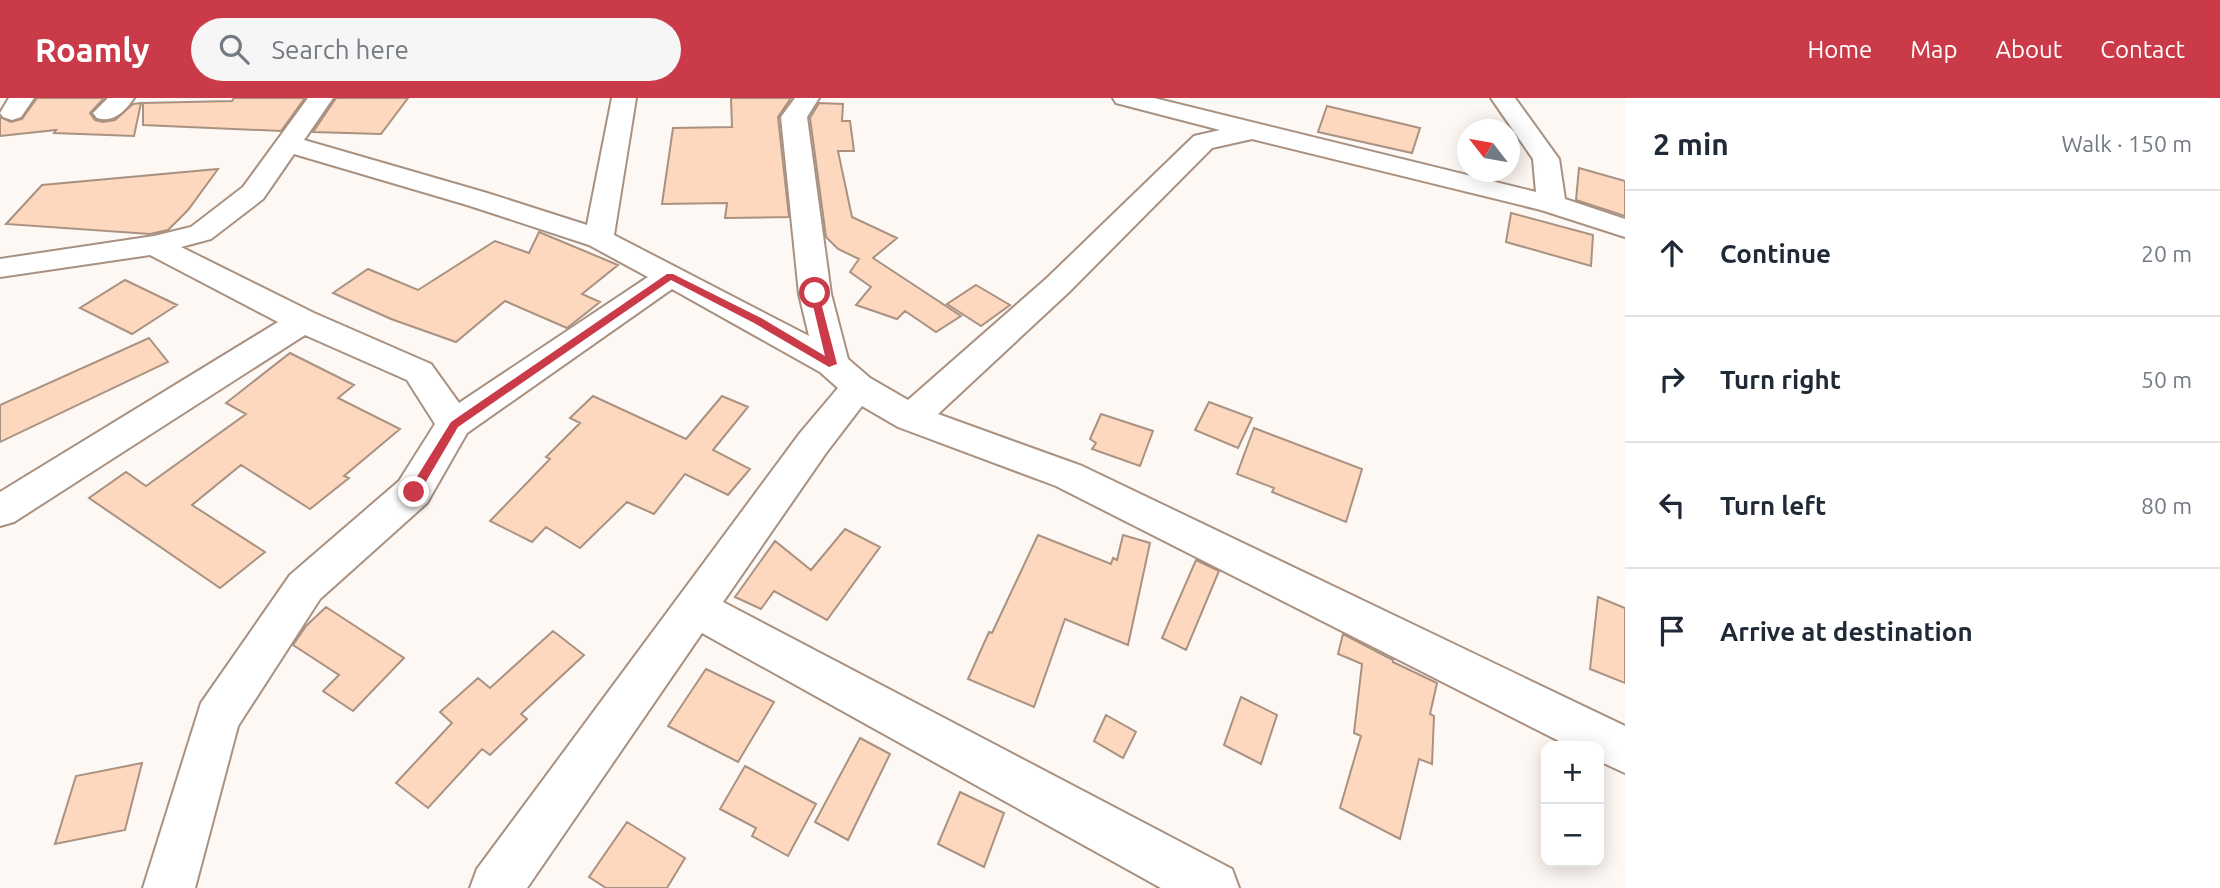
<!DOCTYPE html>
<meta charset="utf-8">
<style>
body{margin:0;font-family:Ubuntu,sans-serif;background:#f6f6f7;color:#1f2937}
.controls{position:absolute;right:21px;bottom:21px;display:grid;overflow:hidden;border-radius:14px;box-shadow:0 4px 18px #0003}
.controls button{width:63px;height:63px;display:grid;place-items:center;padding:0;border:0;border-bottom:2px solid #e0e1e3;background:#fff;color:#1f2937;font:35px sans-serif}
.compass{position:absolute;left:1457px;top:21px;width:63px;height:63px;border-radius:50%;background:#fff;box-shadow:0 4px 18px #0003;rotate:301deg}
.stop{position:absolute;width:21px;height:21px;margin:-16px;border:5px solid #ca3a48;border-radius:50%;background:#fff}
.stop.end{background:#ca3a48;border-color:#fff;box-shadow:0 2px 7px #0008}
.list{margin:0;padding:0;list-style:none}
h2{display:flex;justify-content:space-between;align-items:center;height:91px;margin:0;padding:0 28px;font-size:30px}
h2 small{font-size:23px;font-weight:400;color:#747a83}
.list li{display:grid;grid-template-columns:46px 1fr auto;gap:21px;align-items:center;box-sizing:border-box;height:126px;padding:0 28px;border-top:2px solid #e0e1e3}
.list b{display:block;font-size:26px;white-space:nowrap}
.list em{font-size:23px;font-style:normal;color:#747a83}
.icon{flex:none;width:38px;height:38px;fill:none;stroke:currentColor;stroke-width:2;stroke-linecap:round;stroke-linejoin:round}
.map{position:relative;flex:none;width:1625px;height:790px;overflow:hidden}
header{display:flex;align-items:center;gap:42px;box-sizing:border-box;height:98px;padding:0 35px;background:#ca3a48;color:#fff}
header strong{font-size:33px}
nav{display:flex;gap:38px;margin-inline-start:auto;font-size:24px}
.search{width:490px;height:63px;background:#f6f6f7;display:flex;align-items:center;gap:18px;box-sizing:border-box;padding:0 24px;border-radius:38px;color:#747a83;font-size:26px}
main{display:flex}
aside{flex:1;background:#fff}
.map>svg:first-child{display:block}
.building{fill:#fdd8be;stroke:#a99282;stroke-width:2}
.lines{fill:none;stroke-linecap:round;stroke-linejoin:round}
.minor-casing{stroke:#a89180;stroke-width:4}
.minor{fill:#fff;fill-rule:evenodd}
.route{fill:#ca3a48}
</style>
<header>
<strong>Roamly</strong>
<div class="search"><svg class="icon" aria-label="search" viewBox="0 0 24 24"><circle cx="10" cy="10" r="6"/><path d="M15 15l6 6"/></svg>Search here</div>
<nav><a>Home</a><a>Map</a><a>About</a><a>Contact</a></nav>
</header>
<main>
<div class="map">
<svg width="1625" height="790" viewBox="0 0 1625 790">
<rect width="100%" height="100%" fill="#fdf8f4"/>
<path class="building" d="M37 0H104L90 15 95 22 103 24 115 22 133 6 141 5 134 38 54 35 56 32 0 38V19L11 24 22 21Z
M234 0H305L281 33 143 27V5L232 3Z
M336 0H408L381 36 313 34Z
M731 0H791L778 19 789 119 725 120 727 105 662 106 673 30 732 29Z
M819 5 843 6 842 23H850L854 53H838L852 119 897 140 873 160 961 218 936 234 905 213 897 221 856 207 871 189 850 174 859 161 838 151 826 139 810 20Z
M1327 8 1420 30 1412 55 1318 34Z
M1579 70 1625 83V118L1576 102Z
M218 71 188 112 168 132 150 136 6 126 42 87Z
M1511 115 1593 137 1591 168 1506 144Z
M539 134 618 167 582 196 600 204 567 230 505 203 456 244 391 221 333 195 368 171 418 192 495 143 529 155Z
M125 182 177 207 132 236 80 210Z
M976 187 1010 207 981 228 947 206Z
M149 240 168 264 0 344V307Z
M290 255 354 287 338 300 400 331 344 378 349 380 310 411 241 367 192 407 265 454 220 490 89 400 126 374 146 388 246 316 226 305Z
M593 298 686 341 722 298 748 309 713 352 750 371 728 397 685 376 654 416 627 404 580 450 546 429 532 444 490 423 550 361 546 359 580 325 570 320Z
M1209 304 1252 320 1238 350 1195 332Z
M1101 316 1153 333 1140 368 1092 351 1096 345 1090 341Z
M1254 330 1362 371 1346 424 1272 394 1274 390 1237 376Z
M845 431 880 449 827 522 774 493 761 511 735 499 775 443 811 472Z
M1038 437 1111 466 1113 460 1117 462 1123 437 1150 445 1128 547 1065 521 1034 609 968 581 989 534 992 535Z
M1196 462 1219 473 1186 552 1162 540Z
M1598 499 1625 510V585L1590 571Z
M326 509 404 560 353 613 323 593 339 577 293 547 306 528Z
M553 533 584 557 521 616 527 621 490 657 482 651 428 710 396 685 452 625 440 614 478 580 490 590Z
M1343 536 1393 562V564L1437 585 1430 616 1434 618 1432 666 1419 661 1400 741 1340 710 1361 638 1354 635 1362 566 1338 556Z
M706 571 774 604 738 664 668 628Z
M1241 599 1277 617 1261 666 1224 647Z
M1106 617 1136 634 1123 660 1094 643Z
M860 640 890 656 848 742 815 724Z
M142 665 125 732 55 746 76 678Z
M745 668 816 706 788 758 752 738 756 730 720 711Z
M960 694 1004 715 984 769 938 746Z
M627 724 685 760 667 790H606L589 779Z"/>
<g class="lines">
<defs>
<path id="minor" d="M9 0H34L21 19 12 22 3 19 0 15Z
M108 0H134C125 13 114 25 97 20L93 15Z
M308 0H333L304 42 487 95 587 127 612 0H636L614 137 809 238 799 196 781 19 795 0H819L807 19 831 196 848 261 870 280 908 302 1047 180 1194 38 1220 32 1116 5 1113 0H1154L1536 94 1533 61 1491 0H1515L1559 61 1565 101 1625 121V139L1541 112 1252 41 1212 50 1069 194 938 316 1082 368 1625 628V675L1599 663V648H1569L1056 388 898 329 862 308 826 355 723 504 1232 771 1239 790H1161L702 535 527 790H470L477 771 800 335 838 290 820 274 672 191 467 335 427 405 320 501 238 628 195 790H143L201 605 290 477 399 383 435 326 407 282 305 237 14 424 0 428V394L278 224 150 157 0 179V161L154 138 191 129 243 89ZM294 56 467 107 589 147 648 179 459 305 431 266 314 215 181 149 211 141 263 101Z"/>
</defs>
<use href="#minor" class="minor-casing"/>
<use href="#minor" class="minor"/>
</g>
<path class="route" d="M667 176H673L761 220 825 258 810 195 818 193 837 266 829 269 754 225 671 182 458 329 418 397H410V390L451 324Z"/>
</svg>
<div class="controls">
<button>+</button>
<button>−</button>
</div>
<svg class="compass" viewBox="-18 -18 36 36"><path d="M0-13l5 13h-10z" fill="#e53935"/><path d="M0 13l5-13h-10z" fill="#747a83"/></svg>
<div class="stop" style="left:815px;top:195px"></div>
<div class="stop end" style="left:414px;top:394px"></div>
</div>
<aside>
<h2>2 min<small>Walk · 150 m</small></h2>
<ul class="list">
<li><svg class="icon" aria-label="ahead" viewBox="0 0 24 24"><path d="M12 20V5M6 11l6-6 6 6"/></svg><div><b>Continue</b></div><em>20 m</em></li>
<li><svg class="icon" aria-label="right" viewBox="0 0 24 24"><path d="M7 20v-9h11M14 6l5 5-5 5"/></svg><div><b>Turn right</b></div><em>50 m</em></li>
<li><svg class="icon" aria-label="left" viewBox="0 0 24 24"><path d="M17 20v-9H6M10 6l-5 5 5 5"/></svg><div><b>Turn left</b></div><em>80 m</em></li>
<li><svg class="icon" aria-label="arrive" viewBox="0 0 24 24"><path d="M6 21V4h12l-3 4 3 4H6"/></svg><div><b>Arrive at destination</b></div></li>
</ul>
</aside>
</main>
